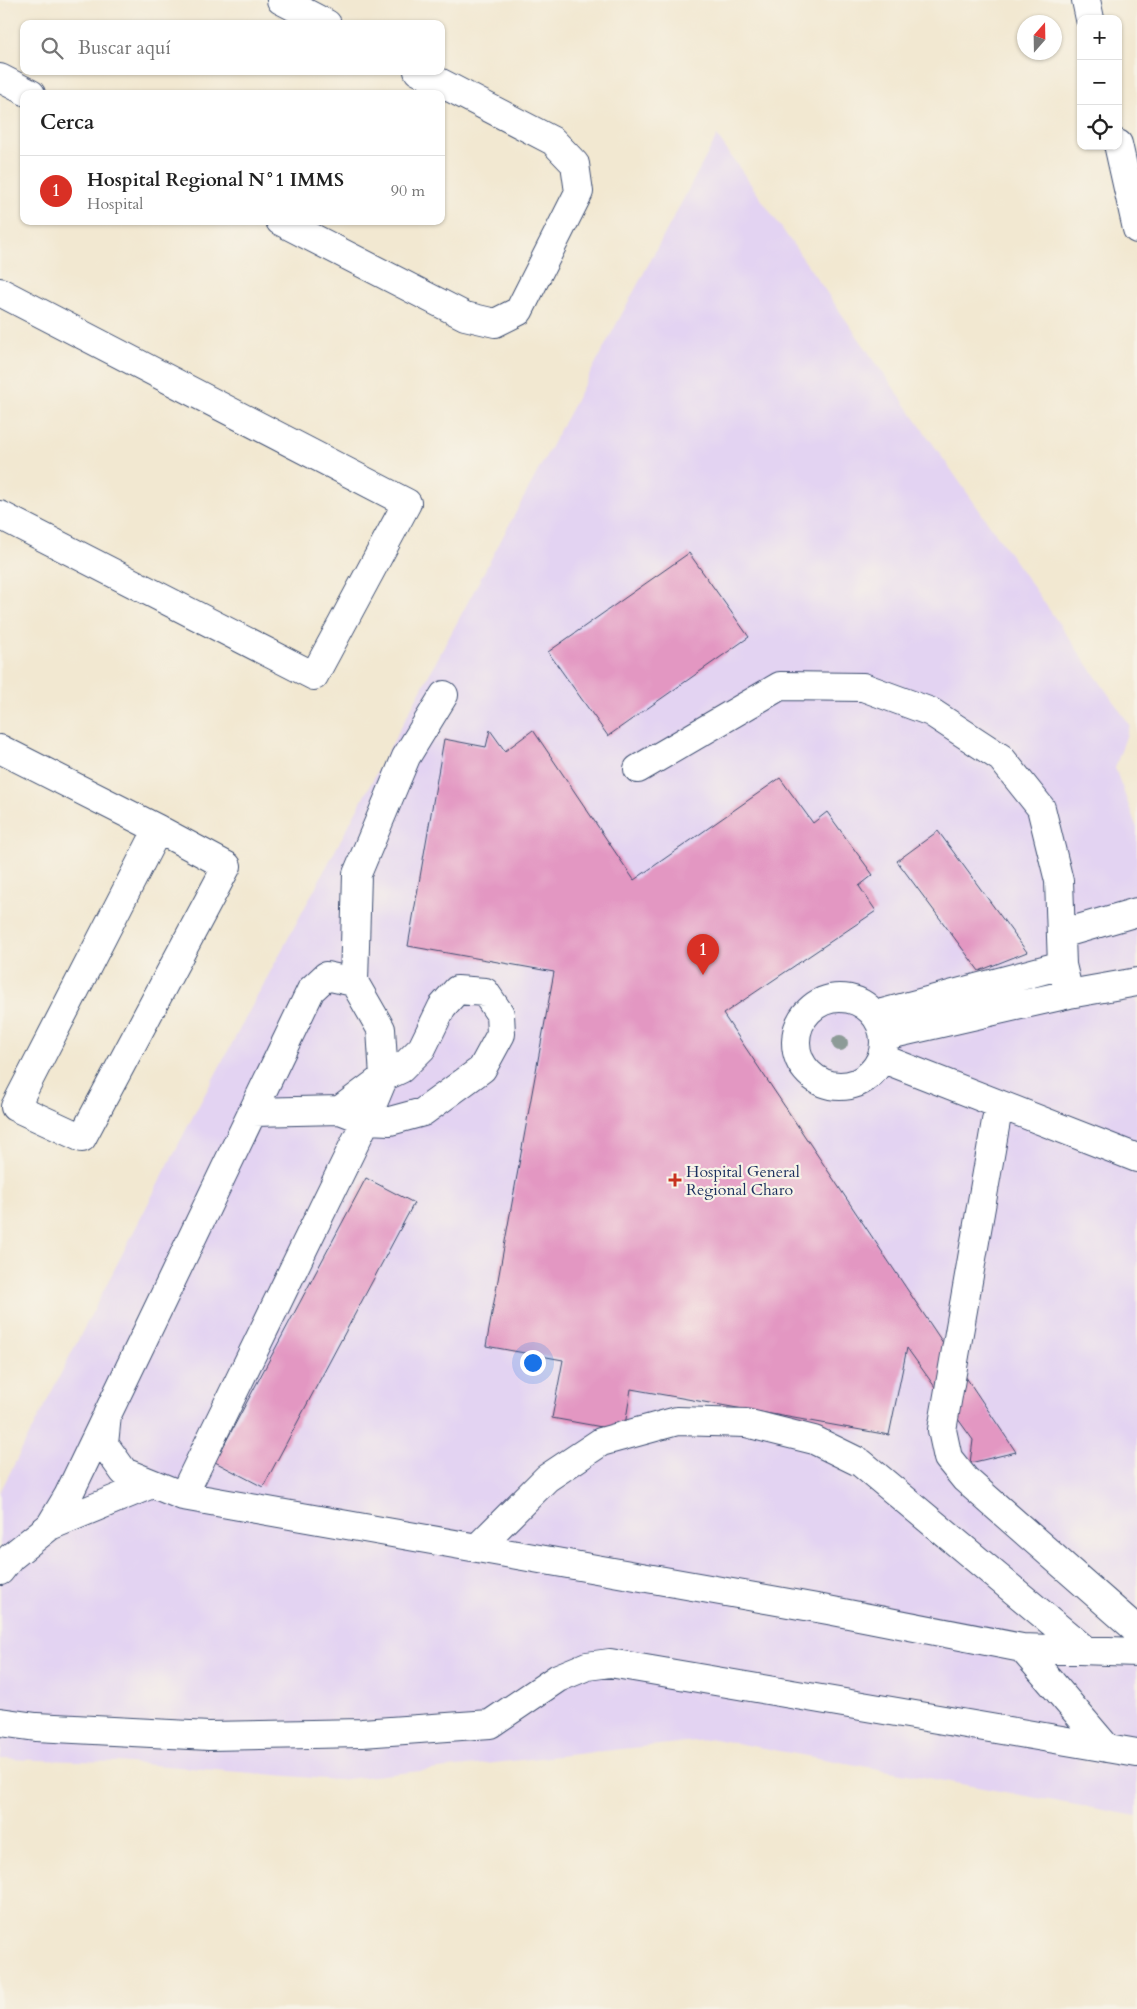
<!DOCTYPE html>
<html lang="es">
<meta charset="utf-8">
<style>
body{margin:0;font-family:Cardo,serif;background:#f6f6f6;color:#222}
.controls{position:absolute;right:15px;top:15px;display:grid;overflow:hidden;border-radius:10px;box-shadow:0 1px 4px #0004}
.controls button{width:45px;height:45px;display:grid;place-items:center;padding:0;border:0;border-bottom:1px solid #e0e0e0;background:#fff;color:#222;font:25px sans-serif}
.compass{position:absolute;left:1017px;top:15px;width:45px;height:45px;border-radius:50%;background:#fff;box-shadow:0 1px 4px #0004;rotate:20deg}
.you{position:absolute;left:532px;top:1362px;width:18px;height:18px;margin:-12px;border:4px solid #fff;border-radius:50%;background:#1a73e8;box-shadow:0 0 0 8px #1a73e833}
.badge{display:grid;place-items:center;width:32px;height:32px;border-radius:50%;background:#d93025;color:#fff;font-size:16px;font-weight:700}
.pin{position:absolute;translate:-50% -41px;filter:drop-shadow(0 1px 2px #0008)}
.pin::after{content:'';position:absolute;top:26px;width:18px;height:15px;background:inherit;clip-path:polygon(0 0,100% 0,50% 100%)}
.list{margin:0;padding:0;list-style:none}
h2{display:flex;justify-content:space-between;align-items:center;height:65px;margin:0;padding:0 20px;font-size:21px}
h2 small{font-size:16px;font-weight:400;color:#767676}
.list li{display:grid;grid-template-columns:32px 1fr auto;gap:15px;align-items:center;box-sizing:border-box;height:70px;padding:0 20px;border-top:1px solid #e0e0e0}
.list b{display:block;font-size:19px;white-space:nowrap}
.list p{margin:0;font-size:16px;white-space:nowrap;color:#767676}
.list em{font-size:16px;font-style:normal;color:#767676}
.icon{flex:none;width:28px;height:28px;fill:none;stroke:currentColor;stroke-width:2;stroke-linecap:round;stroke-linejoin:round}
.map{position:relative;flex:none;width:1137px;height:2009px;overflow:hidden}
.search{position:absolute;background:#fff;box-shadow:0 1px 4px #0004;left:20px;top:20px;width:425px;height:55px;display:flex;align-items:center;gap:12px;box-sizing:border-box;padding:0 18px;border-radius:10px;color:#767676;font-size:19px}
.panel{position:absolute;background:#fff;box-shadow:0 1px 4px #0004;left:20px;top:90px;width:425px;height:135px;border-radius:10px}
.map>svg:first-child{display:block}
.built{fill:#e3d3f2}
.building{fill:#e397c2}
.lines{fill:none;stroke-linecap:round;stroke-linejoin:round}
.minor-casing{stroke:#3b4b6f;stroke-width:30}
.minor{stroke:#fff;stroke-width:28}
.tree{fill:#8d9b97}
.poi-dot{fill:#c8321e;stroke:#f7f3e8;stroke-width:2}
.labels{text-anchor:middle;stroke-width:4.5;stroke-linejoin:round;paint-order:stroke}
.poi-label{font-size:16px;fill:#1b2f5e;stroke:#f7f3e8;text-anchor:start}
</style>
<div class="map">
<svg width="1137" height="2009" viewBox="0 0 1137 2009">
<rect width="100%" height="100%" fill="#f7f3e8"/>
<filter id="ink" filterUnits="userSpaceOnUse"><feTurbulence type="fractalNoise" baseFrequency=".02" numOctaves="2"/><feDisplacementMap in="SourceGraphic" scale="10" xChannelSelector="R" yChannelSelector="G"/><feConvolveMatrix kernelMatrix="1 2 1 2 8 2 1 2 1" color-interpolation-filters="sRGB"/></filter>
<filter id="wash" filterUnits="userSpaceOnUse"><feTurbulence type="fractalNoise" baseFrequency=".0096" numOctaves="4" result="noise"/><feDisplacementMap in="SourceGraphic" scale="20" xChannelSelector="R" yChannelSelector="G"/><feGaussianBlur stdDeviation="1.12" result="paint"/><feColorMatrix in="noise" values="0 0 0 0 0 0 0 0 0 0 0 0 0 0 0 0 0 1.4 0 .05"/><feComposite in="paint" operator="in"/></filter>
<g filter="url(#wash)">
<rect width="100%" height="100%" fill="#f2e8d1"/>
<path class="built" d="M717 136 1130 725 1115 768 1137 828V1816L714 1739 337 1780 117 1762 0 1759V1492L190 1122Z"/>
<g id="blocks">
<path class="building" d="M689 553 749 637 608 736 548 652Z
M490 730 505 751 533 730 634 880 780 778 813 823 827 812 873 875 859 886 876 911 723 1014 1016 1452 970 1463 973 1440 907 1348 889 1435 631 1389 624 1431 552 1418 563 1360 486 1346 554 972 408 946 444 739 486 747Z
M938 831 1027 952 979 971 897 861Z
M366 1178 414 1203 263 1487 215 1462Z"/>
</g>
</g>
<g filter="url(#ink)">
<use href="#blocks" fill-opacity="0" stroke="#3b4b6f" stroke-width="1"/>
<g class="lines">
<defs>
<path id="minor" d="M281 0 327 24
M1086 0 1090 19
M0 78 31 94
M1118 144 1137 229
M280 221 465 316 495 323 519 311 579 192 575 164 553 141 418 71
M0 292 407 503 314 676 0 515
M0 749 158 829 227 866 82 1138 15 1107 158 829
M638 769 780 686 863 687 931 712 1001 758 1041 808 1059 881 1062 965 1069 994
M1061 934 1137 912
M354 982 357 874 406 757 444 695
M796 1042a44 44 0 1 1 88 0a44 44 0 1 1-88 0Z
M875 1015 1062 965
M884 1036 1069 994 1137 982
M881 1058 1137 1158
M999 1104 942 1430 948 1458 965 1479 1137 1630
M253 1112 340 1110 384 1077 401 1069 422 1048 442 1007 457 990 485 992 500 1014 501 1034 482 1069 423 1112 390 1121 366 1120 340 1110
M183 1496 366 1120 384 1077 381 1029 354 982 326 976 311 990 107 1415 104 1444 124 1472 183 1496 828 1610 1022 1648 1137 1652
M50 1526 152 1484
M477 1548 547 1478 601 1442 677 1421 746 1423 814 1440 861 1463 1084 1649
M0 1571 11 1557 50 1526 68 1496 104 1421
M1022 1648 1107 1748
M0 1722 36 1727 209 1736 362 1733 490 1724 558 1678 587 1666 610 1663 1137 1753"/>
</defs>
<use href="#minor" class="minor-casing"/>
<use href="#minor" class="minor"/>
</g>
<circle class="tree" cx="840" cy="1043" r="8"/>
</g>
<path class="poi-dot" d="M672.5 1172.5h5v5h5v5h-5v5h-5v-5h-5v-5h5z"/>
<g class="labels">
<g class="poi-label">
<text x="686" y="1177">Hospital General<tspan x="686" dy="18">Regional Charo</tspan></text>
</g>
</g>
</svg>
<div class="controls">
<button>+</button>
<button>−</button>
<button><svg class="icon" aria-label="locate" viewBox="0 0 24 24"><circle cx="12" cy="12" r="6"/><path d="M12 2v4M12 18v4M2 12h4M18 12h4"/></svg></button>
</div>
<svg class="compass" viewBox="-18 -18 36 36"><path d="M0-13l5 13h-10z" fill="#e53935"/><path d="M0 13l5-13h-10z" fill="#767676"/></svg>
<div class="you"></div>
<div class="pin badge" style="left:703px;top:975px">1</div>
<div class="search"><svg class="icon" aria-label="search" viewBox="0 0 24 24"><circle cx="10" cy="10" r="6"/><path d="M15 15l6 6"/></svg>Buscar aquí</div>
<section class="panel">
<h2>Cerca<small></small></h2>
<ul class="list">
<li><span class="badge">1</span><div><b>Hospital Regional N°1 IMMS</b><p>Hospital</p></div><em>90 m</em></li>
</ul>
</section>
</div>
